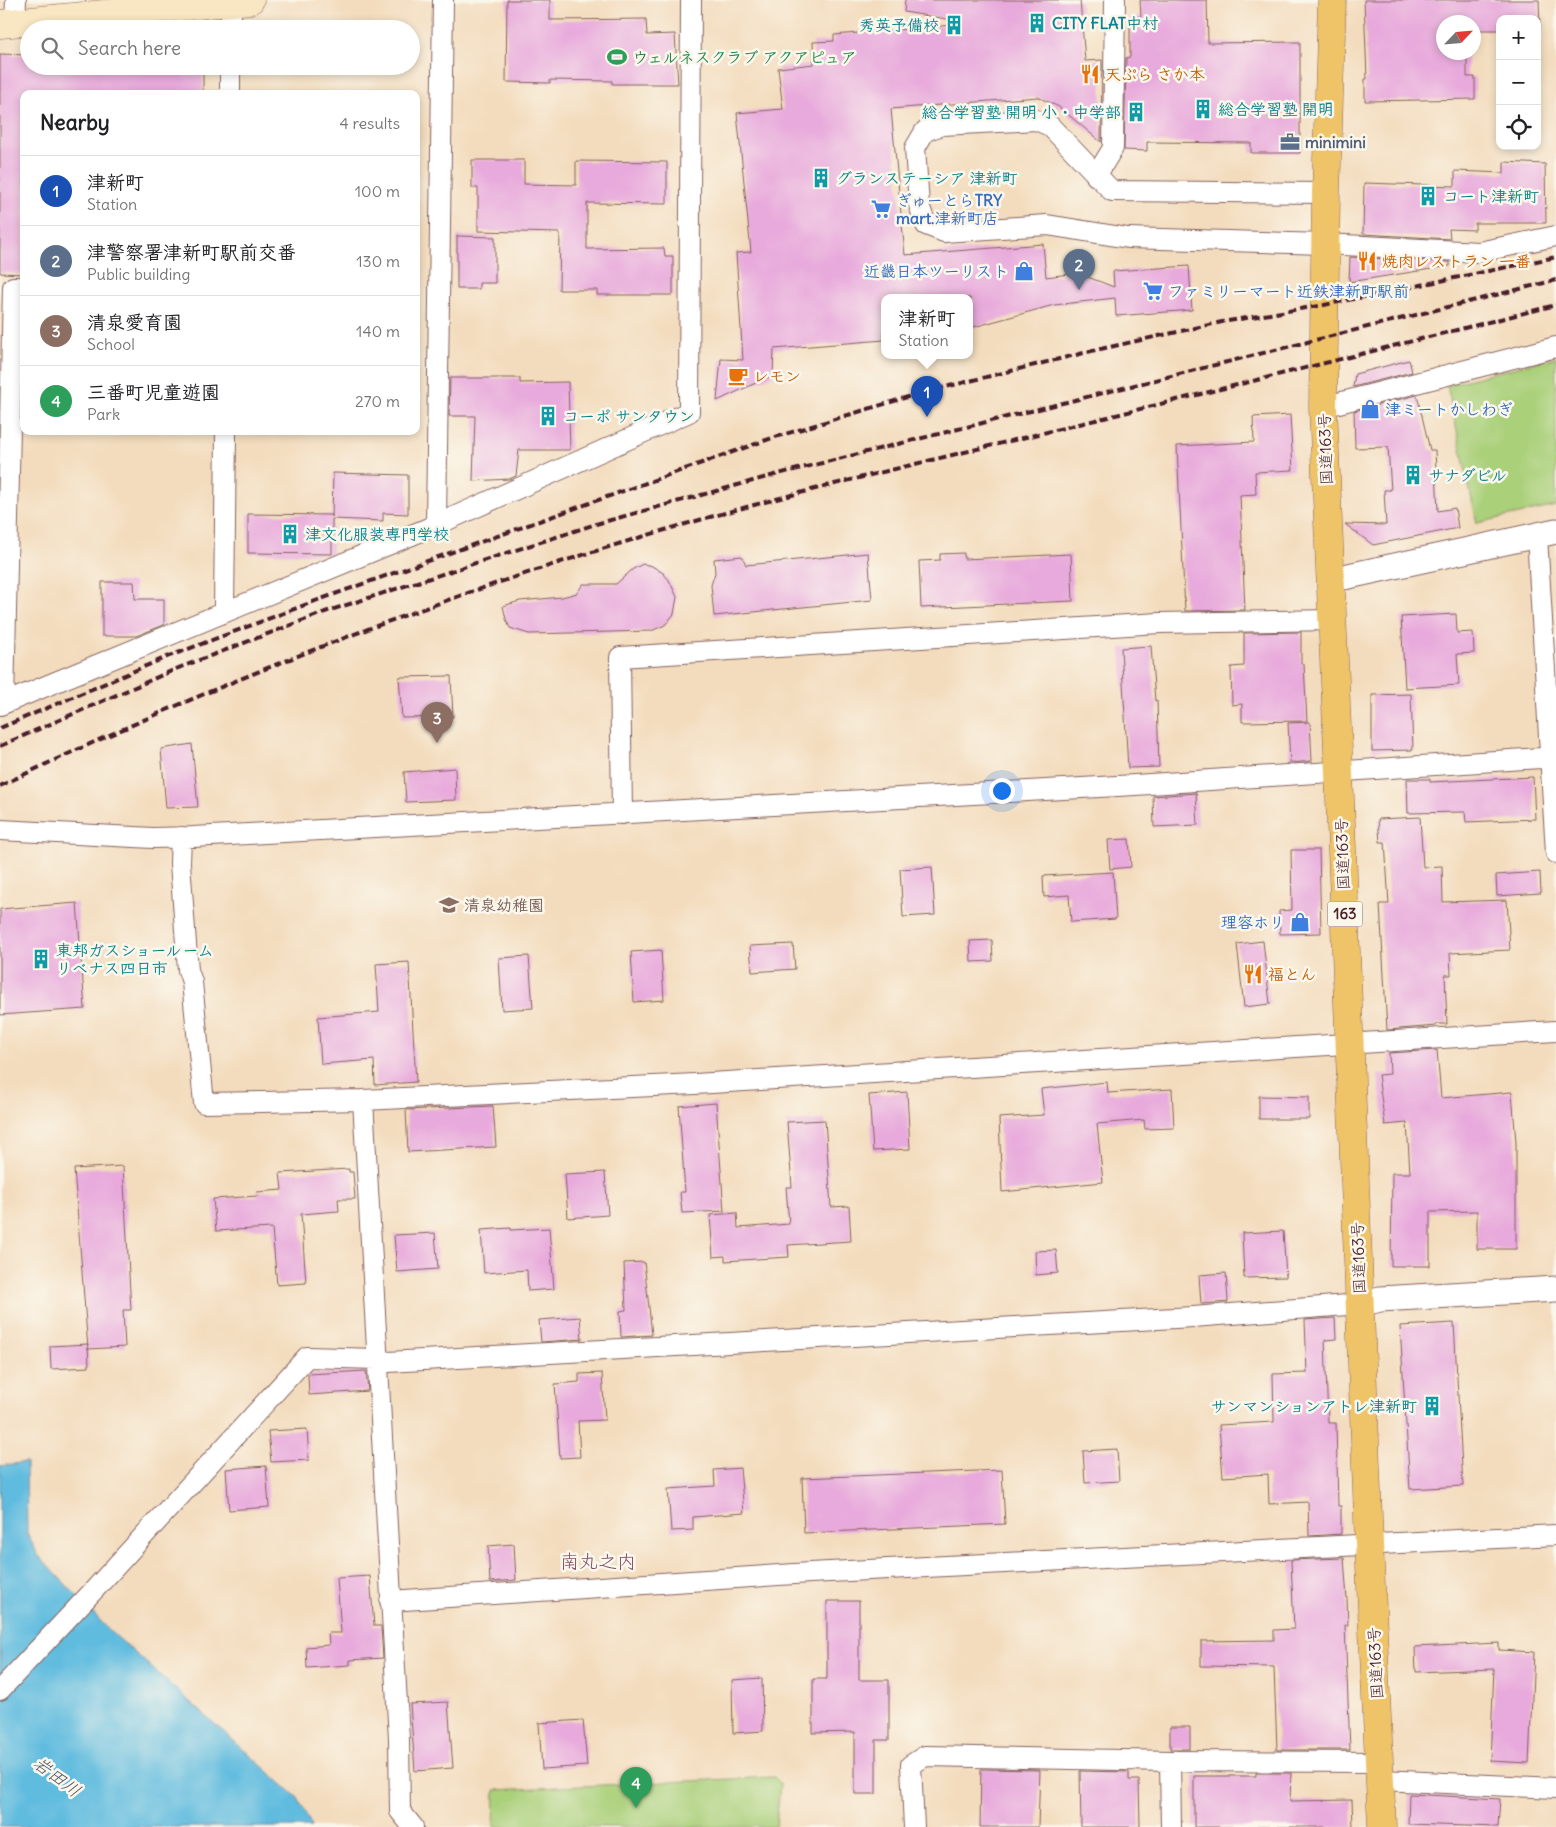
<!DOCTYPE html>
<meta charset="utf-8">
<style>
body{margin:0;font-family:Delius,"Klee One",sans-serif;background:#f6f6f6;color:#202124}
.controls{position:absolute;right:15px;top:15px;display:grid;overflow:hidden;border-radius:10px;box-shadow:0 2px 8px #0003}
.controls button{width:45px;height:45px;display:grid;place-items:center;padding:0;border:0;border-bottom:1px solid #e0e0e0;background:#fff;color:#202124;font:25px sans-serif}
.compass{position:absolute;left:1436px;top:15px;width:45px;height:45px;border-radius:50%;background:#fff;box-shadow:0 2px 8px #0003;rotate:64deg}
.you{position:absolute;left:1001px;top:790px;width:18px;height:18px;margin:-12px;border:4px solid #fff;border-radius:50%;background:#1a73e8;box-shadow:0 0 0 8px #1a73e833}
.badge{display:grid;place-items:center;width:32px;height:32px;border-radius:50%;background:#b5179e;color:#fff;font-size:16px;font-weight:700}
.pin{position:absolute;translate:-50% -41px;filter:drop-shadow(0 1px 2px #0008)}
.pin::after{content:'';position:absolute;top:26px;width:18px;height:15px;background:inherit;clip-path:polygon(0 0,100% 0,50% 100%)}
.popup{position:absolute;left:881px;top:294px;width:92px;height:65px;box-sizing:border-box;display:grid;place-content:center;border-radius:10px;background:#fff;filter:drop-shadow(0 1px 4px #0005);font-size:16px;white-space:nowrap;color:#757577}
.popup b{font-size:19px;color:#202124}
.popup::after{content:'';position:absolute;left:50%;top:100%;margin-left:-10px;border:10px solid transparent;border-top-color:#fff}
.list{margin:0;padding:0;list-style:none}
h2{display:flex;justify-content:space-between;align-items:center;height:65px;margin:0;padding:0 20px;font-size:21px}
h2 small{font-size:16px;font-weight:400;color:#757577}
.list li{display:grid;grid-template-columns:32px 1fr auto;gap:15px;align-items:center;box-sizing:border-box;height:70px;padding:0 20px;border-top:1px solid #e0e0e0}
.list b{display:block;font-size:19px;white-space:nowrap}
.list p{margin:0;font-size:16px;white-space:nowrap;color:#757577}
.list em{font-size:16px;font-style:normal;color:#757577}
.icon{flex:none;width:28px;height:28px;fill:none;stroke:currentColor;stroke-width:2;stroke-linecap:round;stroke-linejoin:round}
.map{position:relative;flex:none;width:1556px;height:1827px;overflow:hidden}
.search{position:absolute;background:#fff;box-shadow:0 2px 8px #0003;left:20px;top:20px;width:400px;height:55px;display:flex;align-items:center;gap:12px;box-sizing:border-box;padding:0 18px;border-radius:28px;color:#757577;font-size:19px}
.panel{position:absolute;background:#fff;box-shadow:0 2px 8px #0003;left:20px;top:90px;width:400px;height:345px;border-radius:10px}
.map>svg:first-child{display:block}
.green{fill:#aad07a;stroke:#7a7852}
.water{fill:#61bcdf;stroke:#566e85}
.building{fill:#e8aadc}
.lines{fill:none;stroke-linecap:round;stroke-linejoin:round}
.minor-casing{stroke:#85615e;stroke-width:22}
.tertiary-casing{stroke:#85615e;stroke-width:27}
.secondary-casing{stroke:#85615e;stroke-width:29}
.trunk-casing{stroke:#85615e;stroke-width:29}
.minor{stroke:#fff;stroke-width:20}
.tertiary{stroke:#fff;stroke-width:25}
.secondary{stroke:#f9e7c3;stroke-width:28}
.trunk{stroke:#efc469;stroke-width:28}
.rail{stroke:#4a1f2b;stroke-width:4;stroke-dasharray:8 4;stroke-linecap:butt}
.labels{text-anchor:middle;stroke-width:5;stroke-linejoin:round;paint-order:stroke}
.shield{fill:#fbf7ec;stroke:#7f6065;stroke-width:1}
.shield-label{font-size:15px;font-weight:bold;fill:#4a1f2b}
.culture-label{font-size:16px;font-weight:bold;fill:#0d838f;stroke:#fbf7ec;text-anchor:start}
.leisure-label{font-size:16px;font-weight:bold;fill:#27864d;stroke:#fbf7ec;text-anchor:start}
.food-label{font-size:16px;font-weight:bold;fill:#c56008;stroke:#fbf7ec;text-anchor:start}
.service-label{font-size:16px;font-weight:bold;fill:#4e5e75;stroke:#fbf7ec;text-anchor:start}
.shop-label{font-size:16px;font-weight:bold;fill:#366cbe;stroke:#fbf7ec;text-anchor:start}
.street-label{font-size:16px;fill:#4a1f2b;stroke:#fbf7ec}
.education-label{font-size:16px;font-weight:bold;fill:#785e54;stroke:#fbf7ec;text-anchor:start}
.water-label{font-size:18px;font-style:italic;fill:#52566a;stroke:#fbf7ec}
.quarter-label{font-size:19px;fill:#815069;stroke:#fbf7ec}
</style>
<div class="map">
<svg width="1556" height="1827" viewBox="0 0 1556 1827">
<rect width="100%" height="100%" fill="#fbf7ec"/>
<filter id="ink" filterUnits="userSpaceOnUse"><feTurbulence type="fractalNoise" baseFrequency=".02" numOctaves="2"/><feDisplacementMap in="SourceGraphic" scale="10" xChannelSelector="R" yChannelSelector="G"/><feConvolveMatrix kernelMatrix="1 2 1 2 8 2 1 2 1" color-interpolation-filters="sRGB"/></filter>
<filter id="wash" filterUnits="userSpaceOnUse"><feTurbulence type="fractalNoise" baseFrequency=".0096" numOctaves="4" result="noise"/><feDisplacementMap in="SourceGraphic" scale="20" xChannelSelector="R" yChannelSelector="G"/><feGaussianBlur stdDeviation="1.12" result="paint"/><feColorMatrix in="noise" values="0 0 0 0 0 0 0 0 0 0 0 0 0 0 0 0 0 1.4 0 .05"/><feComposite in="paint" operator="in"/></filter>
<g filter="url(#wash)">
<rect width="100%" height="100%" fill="#f3dcbd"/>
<path class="green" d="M1556 357V506L1477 523 1447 385Z
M774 1777 780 1783 776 1827H494L495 1790Z"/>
<path class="water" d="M26 1462 27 1533 38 1555 108 1629 298 1798 312 1827H0V1466Z"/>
<g id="blocks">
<path class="building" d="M507 0H550V20L646 19 647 35 675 34 678 84H612V81L550 80V83L506 82Z
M905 0H1080L1085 61 1102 60 1101 142 1059 107 1038 97 891 109 905 255 1043 244 1046 277 1077 273 1114 287 1113 271 1189 266 1192 310 1116 316 1115 298 1054 305 970 328V298H884V340L774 349 773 375 717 401 721 359 743 360 736 253 751 252 737 113 783 109 778 68 814 64 813 42 834 41V35L953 25V20L904 12Z
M1140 0H1207L1208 43 1300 42V153H1251V143L1147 142V151L1124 150 1126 58 1130 57V17H1141Z
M1364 0H1539L1540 29H1537V19H1500V30H1474V22H1444V52H1467V77H1475V99L1365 101V79H1367Z
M0 54 29 55V66H203V94H24V274L0 273Z
M472 160H524V184L576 185V161L667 162V204L587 203V249L664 248 665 256H673V295H597V290H559L560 233 478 231V188H472Z
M1504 162 1545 164 1546 223H1475V230L1449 229 1450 239 1363 234 1364 183 1455 186V171L1504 173Z
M457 236 495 237V283H479V289H457Z
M1350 257 1450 262V266L1349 282Z
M1409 360 1412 372 1353 387 1355 374Z
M450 378H520V383L568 382 570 450H519L516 476 509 479 473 481 475 416H449Z
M1417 395 1430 450H1435L1438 511 1455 508 1458 528 1373 545 1345 524 1386 525 1384 490H1391L1388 447 1355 448 1354 411Z
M1290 415 1293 470 1255 472 1256 494 1240 495 1245 610 1185 611 1177 446 1254 442 1253 417Z
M333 473 408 475V514L383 513V521L332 519V554L248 553V514L332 515V517Z
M868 553 872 600 714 616 711 585 715 573 714 559 742 556 746 565Z
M964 553V559L1071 554 1073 601 921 608 919 561 940 560V554Z
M643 564 652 566 663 573 669 580 677 597 674 614 665 625 651 631 529 634 510 628 506 619 503 606 520 601 562 597 577 593 583 584H616L633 569Z
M102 582H134L135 599H164V625L136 636H102Z
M1456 614 1457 633 1473 632 1474 653 1457 654 1459 685 1405 688 1401 617Z
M1301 632V664H1304L1307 721 1242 722V704L1232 705 1231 667 1244 666V633Z
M1151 646 1155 701 1157 700 1159 767 1128 768 1121 648Z
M451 676 453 717 402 718 399 677Z
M1411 694 1413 750 1372 751V695Z
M1310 722 1312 761 1290 763 1288 723Z
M192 744 198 807 166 808 161 749Z
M455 768 456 800 406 802 404 772Z
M1533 777 1535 819 1466 822 1465 812 1408 813 1407 779H1430V782Z
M1196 793 1198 825 1154 827 1153 796Z
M1420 817 1423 867 1442 866 1443 902 1507 900 1510 950 1450 953 1451 975H1445L1447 1024H1436V1026L1387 1030 1380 904H1389L1385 842H1380L1378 819Z
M1129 839 1131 867 1110 869 1108 840Z
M1291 850H1319L1321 933 1280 934 1279 911 1292 910Z
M932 867 935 915 903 917 900 869Z
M1113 872 1116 919 1071 922 1069 895 1044 897 1043 876Z
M1540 872 1541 893 1497 896 1496 875Z
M77 903 85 1009 0 1015V909Z
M992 940 993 961 971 962 970 941Z
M1263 941 1270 1004 1244 1007 1237 944Z
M793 944 795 969 752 972 750 946Z
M661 950 664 1000 634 1002 631 952Z
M529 956 533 1008 502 1010 499 958Z
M409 962 416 1082 375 1085 374 1060 321 1064 318 1017 379 1012 376 964Z
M1437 1050 1441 1098 1512 1092 1516 1143V1249H1477V1211L1430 1212V1266H1391L1392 1173H1410L1407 1123 1385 1125 1378 1075 1390 1074 1389 1053Z
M1107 1082 1108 1093 1172 1089 1174 1128 1145 1129 1144 1120 1097 1124 1103 1182 1002 1192 999 1118 1044 1115 1041 1089Z
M907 1092 910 1149 873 1151 869 1095Z
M1259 1096 1309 1097V1119H1259Z
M716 1103 724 1211 682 1213 680 1192H685L679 1106Z
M493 1106 496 1147 408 1152 406 1110Z
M825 1120 831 1207 849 1206 851 1241 788 1245 789 1257 725 1261V1256L713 1257 710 1215 737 1213 738 1228 789 1224 786 1187H792L787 1122Z
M123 1166 131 1310H123L125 1347 88 1349 74 1169Z
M349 1169V1172H353L355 1199H338L339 1211 301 1214 306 1283 277 1285 272 1228 216 1231 213 1199 258 1196 257 1192 282 1190 280 1173Z
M605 1172 608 1215 568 1218 565 1174Z
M511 1228V1230L549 1228 554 1289 528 1291 527 1270 484 1273 481 1230Z
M1283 1231 1286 1277 1244 1278 1242 1233Z
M435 1233 438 1269 397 1272 394 1235Z
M1056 1250 1058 1273 1036 1275 1035 1251Z
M644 1262 652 1335 621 1337 620 1311 626 1310 624 1263Z
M1226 1273 1228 1302 1201 1304 1199 1275Z
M580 1317 582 1339 541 1342 539 1320Z
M1335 1318 1336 1339 1325 1340 1328 1423H1336L1338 1506H1341V1534L1309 1536 1308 1502 1269 1504 1268 1474 1223 1477 1219 1425 1274 1422 1273 1374 1307 1373 1305 1320Z
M1454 1323 1463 1486 1410 1489 1400 1326Z
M88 1344 89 1367 51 1369 50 1346Z
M366 1371 368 1391 309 1395 308 1374Z
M602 1373 605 1420 578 1421 580 1457 560 1458 555 1384 579 1382V1374Z
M307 1429 309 1460 271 1462 268 1431Z
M1117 1449 1119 1481 1085 1483 1083 1451Z
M266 1466 269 1507 229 1510 226 1469Z
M740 1468 744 1513 693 1517V1530L671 1531 668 1489 715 1486 714 1470Z
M1002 1470 1005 1524 804 1533 802 1478Z
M514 1544 516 1580 490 1582 488 1546Z
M1344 1558 1347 1599 1348 1625H1345L1350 1750H1277L1274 1667 1201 1666V1641L1274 1640V1630L1294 1629 1291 1560Z
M370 1576 374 1626H381L383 1658 350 1660V1665L307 1668 306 1647 329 1645 328 1633H341L337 1578Z
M827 1601H859V1680H889V1740H876V1794H855V1732L813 1733V1679H827Z
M1499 1643V1650L1534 1652 1529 1763 1490 1761 1494 1669 1416 1672 1415 1647Z
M762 1678 763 1731 733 1733 732 1680Z
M448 1702 453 1768 415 1771 410 1704Z
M583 1720 587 1766 542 1769 539 1723Z
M1170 1727H1190V1749H1170Z
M981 1769 1040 1770 1038 1827H980Z
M1080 1771 1129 1772V1780H1139L1140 1827H1081Z
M1256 1773H1291L1290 1801 1352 1800 1353 1827H1194V1776H1256Z
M1409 1794 1500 1799 1498 1827 1408 1824Z"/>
</g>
</g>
<g filter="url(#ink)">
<use href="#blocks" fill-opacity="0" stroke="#85615e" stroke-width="1"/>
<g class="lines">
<defs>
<path id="minor" d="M15 22 16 0
M231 29V0
M230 94V66
M1096 176 1113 148 1115 0
M1326 193 1112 191 1050 126 1036 120 942 125 925 131 915 148 919 205 926 225 944 232 1047 225 1128 238 1325 244 1479 252 1556 236
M1323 407 1556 347
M436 525 443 0
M1537 536 1556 853
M224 611 226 431
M4 703 13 287H24
M0 705 436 525 689 412 691 0
M622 814 620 657 1159 623 1332 620
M0 830 153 838 193 837 1135 785 1556 757
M181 837 180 863 188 970 192 982 204 1103 363 1100 695 1084 1556 1031
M363 1100 399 1739 400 1811 413 1827
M390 1601 810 1573 1556 1535
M0 1690 95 1589 307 1357 377 1359 388 1362 1193 1317 1360 1304
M1170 1761 1171 1827
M1381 1780 1556 1788
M914 1827 911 1765 925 1756 1170 1761 1380 1762"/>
<path id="tertiary" d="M1330 580 1556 531
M1360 1304 1380 1299 1556 1289"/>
<path id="secondary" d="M0 24 250 0"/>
<path id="trunk" d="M1332 0 1326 193 1323 407 1339 773 1369 1543 1382 1827"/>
</defs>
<use href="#minor" class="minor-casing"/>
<use href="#tertiary" class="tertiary-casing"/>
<use href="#secondary" class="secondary-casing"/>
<use href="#trunk" class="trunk-casing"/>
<use href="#minor" class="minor"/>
<use href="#tertiary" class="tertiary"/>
<use href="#secondary" class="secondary"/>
<use href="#trunk" class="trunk"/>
<path class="rail" d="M0 728 167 657 318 600 772 438 921 393 1096 350 1222 322 1324 305 1556 257
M0 746 176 669 325 612 596 524 778 474 1556 280
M0 786C214 683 437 597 665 530 794 492 925 462 1055 430 1222 389 1389 347 1556 305"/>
</g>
</g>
<defs>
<symbol id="building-bare" viewBox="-9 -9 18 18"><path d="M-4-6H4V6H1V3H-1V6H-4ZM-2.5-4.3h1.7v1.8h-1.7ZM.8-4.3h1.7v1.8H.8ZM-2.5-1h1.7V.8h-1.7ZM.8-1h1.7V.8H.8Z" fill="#0f9aa8" stroke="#fbf7ec" stroke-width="2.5" paint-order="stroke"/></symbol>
<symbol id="stadium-bare" viewBox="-9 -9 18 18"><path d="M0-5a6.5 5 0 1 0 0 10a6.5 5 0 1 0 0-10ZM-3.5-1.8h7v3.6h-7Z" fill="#2e9e5b" stroke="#fbf7ec" stroke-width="2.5" paint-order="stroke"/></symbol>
<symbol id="restaurant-bare" viewBox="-9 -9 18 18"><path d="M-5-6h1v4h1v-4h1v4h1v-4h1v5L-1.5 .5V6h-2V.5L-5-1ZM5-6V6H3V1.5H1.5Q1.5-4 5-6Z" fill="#e8710a" stroke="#fbf7ec" stroke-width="2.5" paint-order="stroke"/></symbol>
<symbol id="office-bare" viewBox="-9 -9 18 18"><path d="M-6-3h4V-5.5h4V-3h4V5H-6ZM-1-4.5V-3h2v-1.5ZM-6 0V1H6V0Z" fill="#5c6f8a" stroke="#fbf7ec" stroke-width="2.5" paint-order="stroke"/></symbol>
<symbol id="supermarket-bare" viewBox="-9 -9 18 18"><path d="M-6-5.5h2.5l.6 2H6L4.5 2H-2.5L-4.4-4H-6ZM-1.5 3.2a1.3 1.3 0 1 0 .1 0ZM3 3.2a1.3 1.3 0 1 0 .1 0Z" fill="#3f7fe0" stroke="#fbf7ec" stroke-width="2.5" paint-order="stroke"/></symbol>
<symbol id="shop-bare" viewBox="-9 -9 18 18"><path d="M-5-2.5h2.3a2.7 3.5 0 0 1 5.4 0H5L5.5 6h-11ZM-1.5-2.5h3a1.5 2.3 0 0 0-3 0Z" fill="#3f7fe0" stroke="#fbf7ec" stroke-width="2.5" paint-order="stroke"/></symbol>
<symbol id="cafe-bare" viewBox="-9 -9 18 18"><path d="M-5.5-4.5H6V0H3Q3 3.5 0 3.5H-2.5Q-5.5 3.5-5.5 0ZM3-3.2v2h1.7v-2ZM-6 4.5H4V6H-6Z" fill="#e8710a" stroke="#fbf7ec" stroke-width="2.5" paint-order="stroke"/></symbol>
<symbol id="school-bare" viewBox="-9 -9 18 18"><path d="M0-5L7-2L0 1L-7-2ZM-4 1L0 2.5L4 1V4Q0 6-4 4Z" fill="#8d6e63" stroke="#fbf7ec" stroke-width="2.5" paint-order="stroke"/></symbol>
</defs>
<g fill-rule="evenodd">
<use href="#building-bare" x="1023" y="9" width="28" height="28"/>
<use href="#building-bare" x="940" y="11" width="28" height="28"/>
<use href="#stadium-bare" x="603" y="43" width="28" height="28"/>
<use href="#restaurant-bare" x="1076" y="60" width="28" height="28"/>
<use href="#building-bare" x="1189" y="95" width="28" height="28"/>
<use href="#building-bare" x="1122" y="98" width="28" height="28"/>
<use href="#office-bare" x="1276" y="128" width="28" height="28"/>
<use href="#building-bare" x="807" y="164" width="28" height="28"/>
<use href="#building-bare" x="1414" y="182" width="28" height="28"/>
<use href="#supermarket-bare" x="867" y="195" width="28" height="28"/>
<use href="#restaurant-bare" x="1353" y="247" width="28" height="28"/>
<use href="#shop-bare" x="1010" y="257" width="28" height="28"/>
<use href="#supermarket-bare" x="1139" y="277" width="28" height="28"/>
<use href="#cafe-bare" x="724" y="362" width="28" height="28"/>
<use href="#shop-bare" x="1356" y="395" width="28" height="28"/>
<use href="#building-bare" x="534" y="402" width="28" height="28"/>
<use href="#building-bare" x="1399" y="461" width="28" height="28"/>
<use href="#building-bare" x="276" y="520" width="28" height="28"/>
<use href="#school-bare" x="435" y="891" width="28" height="28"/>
<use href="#shop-bare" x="1286" y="908" width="28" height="28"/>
<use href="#building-bare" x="27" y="945" width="28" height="28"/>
<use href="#restaurant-bare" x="1239" y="960" width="28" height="28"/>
<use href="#building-bare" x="1418" y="1392" width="28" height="28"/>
</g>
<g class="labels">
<rect class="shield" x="1327.5" y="901.5" width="35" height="25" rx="4"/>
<g class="shield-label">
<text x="1345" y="919">163</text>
</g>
<g class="culture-label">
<text x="1052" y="29">CITY FLAT中村</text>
<text x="939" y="31" text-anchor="end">秀英予備校</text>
<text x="1218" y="115">総合学習塾 開明</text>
<text x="1121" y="118" text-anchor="end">総合学習塾 開明 小・中学部</text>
<text x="836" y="184">グランステーシア 津新町</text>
<text x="1443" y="202">コート津新町</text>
<text x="563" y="422">コーポ サンタウン</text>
<text x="1428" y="481">サナダビル</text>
<text x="305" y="540">津文化服装専門学校</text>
<text x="56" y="956">東邦ガスショールーム<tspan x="56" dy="18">リベナス四日市</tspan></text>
<text x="1417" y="1412" text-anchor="end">サンマンションアトレ津新町</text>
</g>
<g class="leisure-label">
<text x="632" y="63">ウェルネスクラブ アクアピュア</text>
</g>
<g class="food-label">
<text x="1105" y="80">天ぷら さか本</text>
<text x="1382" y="267">焼肉レストラン 一番</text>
<text x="753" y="382">レモン</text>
<text x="1268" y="980">福とん</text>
</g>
<g class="service-label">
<text x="1305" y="148">minimini</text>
</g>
<g class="shop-label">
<text x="896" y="206">ぎゅーとらTRY<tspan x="896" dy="18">mart.津新町店</tspan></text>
<text x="1009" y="277" text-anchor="end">近畿日本ツーリスト</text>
<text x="1168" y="297">ファミリーマート近鉄津新町駅前</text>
<text x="1385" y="415">津ミートかしわぎ</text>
<text x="1285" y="928" text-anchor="end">理容ホリ</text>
</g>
<g class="street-label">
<text transform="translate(1325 449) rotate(-92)" y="6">国道163号</text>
<text transform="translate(1342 854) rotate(-92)" y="6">国道163号</text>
<text transform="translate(1358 1258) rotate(-92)" y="6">国道163号</text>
<text transform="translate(1375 1663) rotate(-93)" y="6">国道163号</text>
</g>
<g class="education-label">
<text x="464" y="911">清泉幼稚園</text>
</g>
<g class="water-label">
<text transform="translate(57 1777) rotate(37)" y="6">岩田川</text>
</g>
<g class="quarter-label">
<text x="598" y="1568">南丸之内</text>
</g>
</g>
</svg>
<div class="controls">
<button>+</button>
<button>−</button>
<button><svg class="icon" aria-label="locate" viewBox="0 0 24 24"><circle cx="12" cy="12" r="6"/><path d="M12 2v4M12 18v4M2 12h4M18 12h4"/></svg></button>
</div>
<svg class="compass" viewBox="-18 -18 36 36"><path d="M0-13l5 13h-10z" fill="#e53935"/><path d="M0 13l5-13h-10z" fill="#757577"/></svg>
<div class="you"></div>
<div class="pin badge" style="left:927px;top:417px;background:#1a4fb4">1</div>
<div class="popup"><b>津新町</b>Station</div>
<div class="pin badge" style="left:1079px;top:290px;background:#5c6f8a">2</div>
<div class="pin badge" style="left:437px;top:743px;background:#8d6e63">3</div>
<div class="pin badge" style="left:636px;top:1808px;background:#2e9e5b">4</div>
<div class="search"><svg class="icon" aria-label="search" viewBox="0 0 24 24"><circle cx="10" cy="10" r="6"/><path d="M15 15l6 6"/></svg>Search here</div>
<section class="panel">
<h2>Nearby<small>4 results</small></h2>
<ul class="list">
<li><span class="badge" style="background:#1a4fb4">1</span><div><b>津新町</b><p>Station</p></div><em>100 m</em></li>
<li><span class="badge" style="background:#5c6f8a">2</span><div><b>津警察署津新町駅前交番</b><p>Public building</p></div><em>130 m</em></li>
<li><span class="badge" style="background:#8d6e63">3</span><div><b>清泉愛育園</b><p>School</p></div><em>140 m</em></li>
<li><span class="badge" style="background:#2e9e5b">4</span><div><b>三番町児童遊園</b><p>Park</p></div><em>270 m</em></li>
</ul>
</section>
</div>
